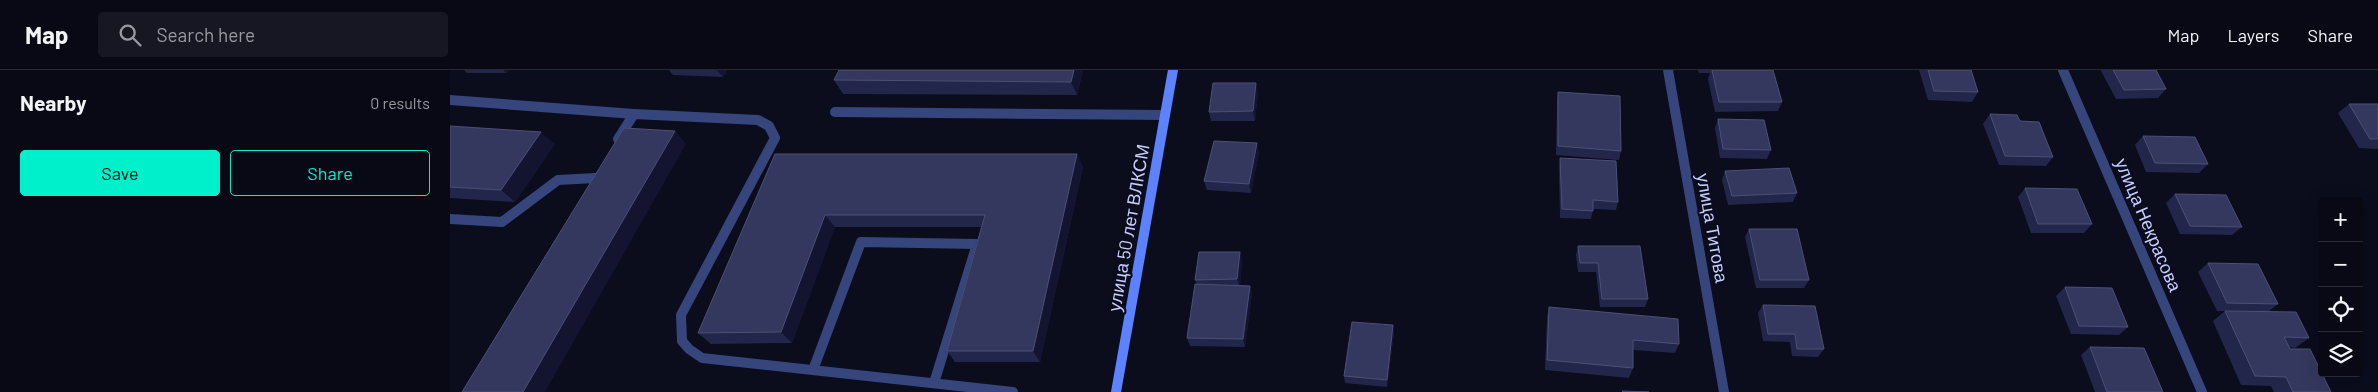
<!DOCTYPE html>
<meta charset="utf-8">
<style>
body{margin:0;font-family:Barlow,sans-serif;background:#161722;color:#f1f3f6}
.controls{position:absolute;right:15px;bottom:15px;display:grid;overflow:hidden;border-radius:5px;box-shadow:0 5px 20px #0002}
.controls button{width:45px;height:45px;display:grid;place-items:center;padding:0;border:0;border-bottom:1px solid #292a34;background:#080915;color:#f1f3f6;font:25px sans-serif}
.list{margin:0;padding:0;list-style:none}
h2{display:flex;justify-content:space-between;align-items:center;height:65px;margin:0;padding:0 20px;font-size:21px}
h2 small{font-size:16px;font-weight:400;color:#989aa0}
.actions{display:flex;gap:10px;padding:15px 20px}
.actions a{flex:1;padding:11px 0;border:1px solid #01f0cc;border-radius:5px;text-align:center;font-size:18px;color:#01f0cc}
.actions .main{background:#01f0cc;color:#111}
.icon{flex:none;width:28px;height:28px;fill:none;stroke:currentColor;stroke-width:2;stroke-linecap:round;stroke-linejoin:round}
.map{position:relative;flex:none;width:1928px;height:322px;overflow:hidden}
header{display:flex;align-items:center;gap:30px;box-sizing:border-box;height:70px;padding:0 25px;background:#080915;border-bottom:1px solid #292a34}
header strong{font-size:24px}
nav{display:flex;gap:28px;margin-inline-start:auto;font-size:18px}
.search{width:350px;height:45px;background:#161722;display:flex;align-items:center;gap:12px;box-sizing:border-box;padding:0 18px;border-radius:5px;color:#989aa0;font-size:19px}
main{display:flex}
aside{flex:1;background:#080915}
.map>svg:first-child{display:block}
.lines{fill:none;stroke-linecap:round;stroke-linejoin:round}
.lane{stroke:#36457b;stroke-width:10}
.street{stroke:#36457b;stroke-width:10}
.secondary{stroke:#5d82ff;stroke-width:10}
.wall{fill:#23264b}
.shaded-wall{fill:#121430}
.building{fill:#35385e;stroke:#4c4f77}
.labels{text-anchor:middle;stroke-width:4.5;stroke-linejoin:round;paint-order:stroke}
.street-label{font-size:18px;fill:#c6ceff;stroke:#0b0c1c}
</style>
<header>
<strong>Map</strong>
<div class="search"><svg class="icon" aria-label="search" viewBox="0 0 24 24"><circle cx="10" cy="10" r="6"/><path d="M15 15l6 6"/></svg>Search here</div>
<nav><a>Map</a><a>Layers</a><a>Share</a></nav>
</header>
<main>
<aside>
<h2>Nearby<small>0 results</small></h2>
<ul class="list">
</ul>
<div class="actions"><a class="main">Save</a><a>Share</a></div>
</aside>
<div class="map">
<svg width="1928" height="322" viewBox="0 0 1928 322">
<rect width="100%" height="100%" fill="#0b0c1c"/>
<g class="lines">
<path class="lane" d="M385 42 715 45
M168 69 184 44 308 50 319 56 325 68 231 245 232 271 239 279 252 288 563 322
M0 149 52 152 108 110 145 108
M363 300 411 172 527 174 484 313"/>
<path class="street" d="M1218 0 1274 322
M1613 0 1752 322
M0 30 184 44"/>
<path class="secondary" d="M666 322 723 0"/>
</g>
<path class="wall" d="M14 0H59L57 3H17Z
M219 0H277L273 7 223 5Z
M633 0 627 25 393 24 384 10Z
M1248 0H1323L1332 32 1328 41 1265 42 1258 9 1260 3H1249Z
M1469 0H1521L1528 22 1522 32 1478 30Z
M1652 0H1706L1716 19 1708 28 1666 29 1651 1Z
M808 22 805 51H761L759 42Z
M1108 22 1171 81 1169 90 1106 85 1107 31Z
M1899 34H1928V79L1909 78 1888 43Z
M1540 44 1603 87 1596 96 1549 95 1533 54Z
M1268 49 1321 80 1317 89 1270 88 1265 58Z
M0 56 105 74 65 132 0 128Z
M1693 66 1758 94 1749 103 1696 102 1685 75Z
M809 83 801 123 757 120 754 111Z
M325 84H627L633 97 590 292H505L497 281 531 157H385L342 273 261 274 248 263Z
M1110 88 1168 132 1166 140 1143 139 1141 149 1110 148 1109 98Z
M1275 101 1347 123 1343 132 1278 135 1272 110Z
M1575 118 1642 154 1634 163H1581L1568 127Z
M1725 124 1792 157 1782 165 1730 164 1716 133Z
M1299 159 1359 210 1354 218H1306L1295 167Z
M1128 176 1198 229 1195 237H1150L1146 202H1128L1126 185Z
M790 182 792 190 790 215 800 216 802 224 795 277 740 276 737 268 747 214 745 210Z
M1758 193 1828 234 1818 242 1859 268 1845 278 1839 277 1840 279 1881 322H1824L1821 316 1791 315 1763 251 1775 241H1767L1748 202Z
M1615 217 1678 257 1669 265 1621 264 1606 226Z
M1313 235 1374 279 1368 287 1342 286 1340 272 1313 271 1308 243Z
M1099 237 1229 274 1225 283 1183 280V298L1179 308 1095 300 1097 247Z
M944 263 937 317 895 313 894 306Z
M1640 277 1713 322H1645L1631 285Z"/>
<path class="shaded-wall" d="M53 0H59L57 3Z
M267 0H277L273 7Z
M624 0H633L627 25 621 12Z
M806 13 808 22 805 51 803 41Z
M225 61 236 74 95 322H73Z
M91 62 105 74 65 132 51 120Z
M807 73 809 83 801 123 799 114Z
M627 84 633 97 590 292 583 281Z
M375 145 385 157 342 273 331 262Z
M790 182 792 190 790 217 787 209Z
M800 216 802 224 795 277 793 269Z
M943 255 944 263 937 317V310Z"/>
<path class="building" d="M389 0H624L621 12 384 10Z
M1262 0H1323L1332 32H1269Z
M1478 0H1521L1528 22 1484 21Z
M1663 0H1706L1716 19 1674 20Z
M763 13H806L803 41 759 42Z
M1108 22 1170 26 1171 81 1108 76Z
M1899 34H1928V69H1920Z
M1540 44 1567 45 1570 51 1589 52 1603 87 1555 86Z
M1268 49 1314 50 1321 80 1273 79Z
M0 56 91 62 51 120 0 117Z
M174 58 225 61 73 322H12Z
M1693 66 1745 67 1758 94 1705 93Z
M764 71 807 73 799 114 754 111Z
M325 84H627L583 281H497L535 145H375L331 262 248 263Z
M1110 88 1166 91 1168 132 1143 130V141L1112 139Z
M1339 98 1347 123 1282 126 1275 101Z
M1575 118 1627 119 1642 154H1588Z
M1725 124 1776 125 1792 157 1740 156Z
M1299 159H1347L1359 210H1310Z
M1128 176H1190L1198 229H1152L1148 193H1130Z
M749 182H790L787 209 745 210Z
M1758 193 1808 194 1828 234 1777 233Z
M745 214 800 216 793 269 737 268Z
M1615 217 1662 218 1678 257 1629 256Z
M1313 235 1365 236 1374 279H1347L1345 264H1318Z
M1099 237 1228 249 1229 274 1183 270V298L1097 290Z
M1775 241 1846 242 1859 268 1834 267 1840 279H1860L1881 322H1843L1836 307 1805 306Z
M902 252 943 255 937 310 894 306Z
M1640 277 1694 278 1713 322H1657Z
M1172 321 1199 322H1173Z"/>
<g class="labels">
<g class="street-label">
<text transform="translate(1698 155) rotate(67)" y="6">улица Некрасова</text>
<text transform="translate(679 158) rotate(-80)" y="6">улица 50 лет ВЛКСМ</text>
<text transform="translate(1262 158) rotate(80)" y="6">улица Титова</text>
</g>
</g>
</svg>
<div class="controls">
<button>+</button>
<button>−</button>
<button><svg class="icon" aria-label="locate" viewBox="0 0 24 24"><circle cx="12" cy="12" r="6"/><path d="M12 2v4M12 18v4M2 12h4M18 12h4"/></svg></button>
<button><svg class="icon" aria-label="layers" viewBox="0 0 24 24"><path d="M12 4l9 5-9 5-9-5zM3 14l9 5 9-5"/></svg></button>
</div>
</div>
</main>
